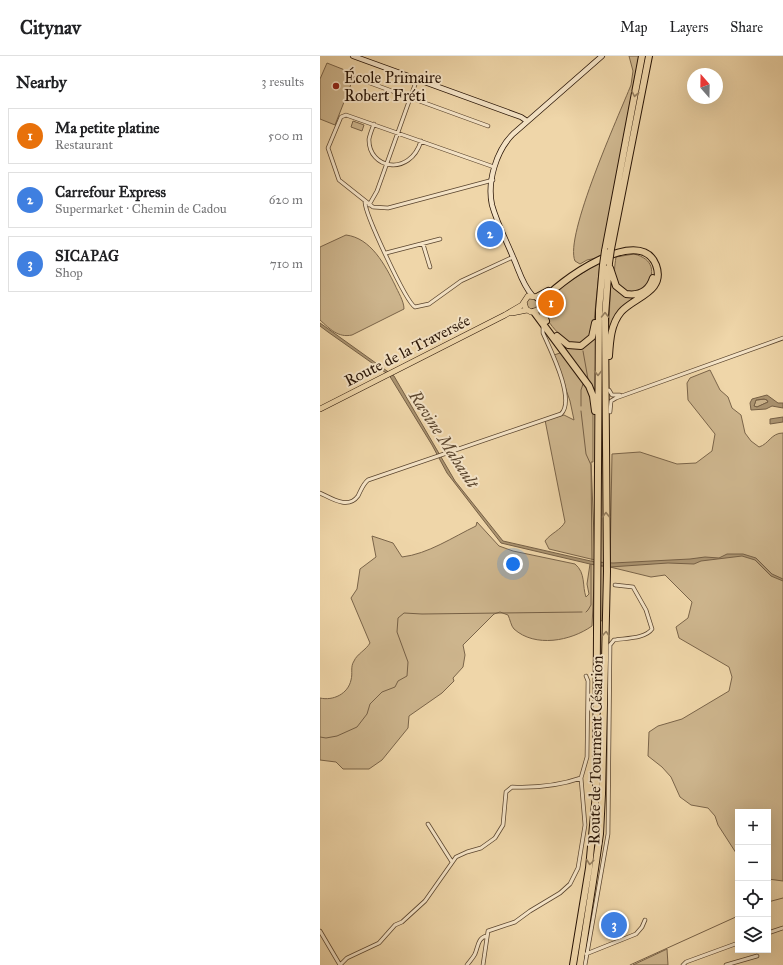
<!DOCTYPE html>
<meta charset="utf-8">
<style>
body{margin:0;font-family:"IM FELL Great Primer",serif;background:#f2f2f2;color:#202124}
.controls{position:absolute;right:12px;bottom:12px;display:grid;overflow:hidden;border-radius:0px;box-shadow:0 4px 16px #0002}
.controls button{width:36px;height:36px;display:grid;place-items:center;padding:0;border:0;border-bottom:1px solid #e0e0e0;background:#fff;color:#202124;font:20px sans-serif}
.compass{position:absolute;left:367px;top:12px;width:36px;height:36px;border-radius:50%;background:#fff;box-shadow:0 4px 16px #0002;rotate:340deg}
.you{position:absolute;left:193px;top:508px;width:14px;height:14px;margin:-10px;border:3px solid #fff;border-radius:50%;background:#1a73e8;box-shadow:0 0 0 6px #1a73e833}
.badge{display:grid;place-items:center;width:26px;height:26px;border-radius:50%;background:#7c3aed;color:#fff;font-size:13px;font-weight:700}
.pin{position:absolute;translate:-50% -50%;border:2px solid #fff;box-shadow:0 1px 4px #0006}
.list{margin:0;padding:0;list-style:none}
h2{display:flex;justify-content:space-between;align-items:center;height:52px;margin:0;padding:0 16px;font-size:17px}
h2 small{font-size:13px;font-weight:400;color:#757577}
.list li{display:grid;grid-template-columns:26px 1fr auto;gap:12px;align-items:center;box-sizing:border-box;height:56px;margin:0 8px 8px;padding:0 8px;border:1px solid #e0e0e0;border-radius:0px}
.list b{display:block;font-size:15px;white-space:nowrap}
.list p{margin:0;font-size:13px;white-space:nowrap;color:#757577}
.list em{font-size:13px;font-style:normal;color:#757577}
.icon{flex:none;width:22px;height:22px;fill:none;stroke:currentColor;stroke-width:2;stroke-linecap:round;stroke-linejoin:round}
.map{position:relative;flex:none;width:463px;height:909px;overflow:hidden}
header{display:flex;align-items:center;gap:24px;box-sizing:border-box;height:56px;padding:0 20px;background:#fff;border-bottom:1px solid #e0e0e0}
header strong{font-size:19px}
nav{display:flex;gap:22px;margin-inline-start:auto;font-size:14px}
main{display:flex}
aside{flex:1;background:#fff}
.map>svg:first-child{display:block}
.green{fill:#cdb58d;stroke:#7a6449}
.water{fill:#ab9471;stroke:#766046;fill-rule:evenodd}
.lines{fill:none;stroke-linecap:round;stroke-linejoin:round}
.stream{stroke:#766046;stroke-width:1}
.street-casing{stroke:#59442e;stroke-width:4.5}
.secondary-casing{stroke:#271305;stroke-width:6}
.primary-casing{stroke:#271305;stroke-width:6}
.highway-casing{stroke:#271305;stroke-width:8}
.street{stroke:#f5e4c7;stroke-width:3}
.secondary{stroke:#f5e4c7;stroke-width:4.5}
.primary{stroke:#efd6a9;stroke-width:5}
.highway{stroke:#efd6a9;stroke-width:6}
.highway-bridge-casing{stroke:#271305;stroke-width:8;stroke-linecap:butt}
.highway-bridge{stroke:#efd6a9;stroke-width:6}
.oneway{stroke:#957e5f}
.poi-dot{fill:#8f2418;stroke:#f5e4c7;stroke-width:1.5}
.labels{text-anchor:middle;stroke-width:4;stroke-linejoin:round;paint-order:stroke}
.poi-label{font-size:16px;fill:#271305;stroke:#f5e4c7;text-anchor:start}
.street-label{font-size:16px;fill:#271305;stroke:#f5e4c7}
.water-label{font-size:17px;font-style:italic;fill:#5c4730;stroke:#f5e4c7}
</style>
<header>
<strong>Citynav</strong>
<nav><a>Map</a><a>Layers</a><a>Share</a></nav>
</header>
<main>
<aside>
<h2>Nearby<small>3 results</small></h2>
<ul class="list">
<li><span class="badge" style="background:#e8710a">1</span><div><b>Ma petite platine</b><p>Restaurant</p></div><em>500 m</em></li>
<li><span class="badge" style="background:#3f7fe0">2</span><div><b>Carrefour Express</b><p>Supermarket · Chemin de Cadou</p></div><em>620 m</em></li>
<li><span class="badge" style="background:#3f7fe0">3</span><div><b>SICAPAG</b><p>Shop</p></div><em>710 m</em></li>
</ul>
</aside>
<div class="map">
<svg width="463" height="909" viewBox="0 0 463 909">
<rect width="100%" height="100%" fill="#efd6a9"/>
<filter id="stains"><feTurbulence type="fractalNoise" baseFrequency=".005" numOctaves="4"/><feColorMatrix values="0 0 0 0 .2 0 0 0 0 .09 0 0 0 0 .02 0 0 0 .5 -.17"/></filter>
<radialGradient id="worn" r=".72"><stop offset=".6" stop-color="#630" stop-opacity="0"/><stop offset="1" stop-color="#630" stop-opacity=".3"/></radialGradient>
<path class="green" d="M309 0H319L281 201 267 204 260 208 255 205C244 180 299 59 311 29L313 15Z
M7 7 35 18 15 69 0 63V23Z
M33 65 44 69 42 75 31 71Z
M26 179C51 182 65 209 75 229 78 236 84 245 84 253L32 279C18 282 10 273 0 264V191Z
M314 198C334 203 335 216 327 232L310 237C293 227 293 221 296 201Z
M280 206 273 276 269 284 253 289C240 280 220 263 225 245L247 227Z
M291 223 294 231 319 240 305 251 288 283Z
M214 241 219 248 216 253 209 254 206 246 208 242Z
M276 281 275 337H274L244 290C260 294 263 294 276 281Z
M243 296 268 331 273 355V406H271L275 504 229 493 225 485C231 477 241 474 245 466L225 364 244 359 254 364 250 345 234 299Z
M390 314 400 334 408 341 412 352 421 359 425 377 431 385 439 391C449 388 451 377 463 377V825L448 823V756H418V800L398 769 395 760 388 752 371 749 360 741 351 721 342 711 328 700 329 676 338 670 362 663 409 635 412 621 409 611 359 582 356 571 368 562 372 546 345 519 331 521 290 511 292 398 320 396 357 408 376 407 392 395 395 378 368 344 367 327 370 322Z
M446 343 448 346 437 351 434 350 436 344Z
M280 387H284L285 507 280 506Z
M157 466 179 490 193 495 255 508C266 517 262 530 266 541L269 538 267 528 270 508 275 509 272 570C251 585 215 592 194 573 191 570 190 563 188 559L180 556 174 558 143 589 145 599 143 611 133 622 134 625 122 637 89 660 88 672 62 704 49 713H23L16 706 0 704V642C13 645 28 638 31 624 33 617 30 611 34 605 37 598 46 594 50 587L31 542 37 533 40 513 56 501 52 480 73 487 82 501C108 498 133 481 156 470Z
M280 510H285L284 564 281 565Z
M347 893 348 909H313L345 894Z"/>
<path class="water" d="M0 267 74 320 135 425 183 485 275 506 293 507 370 503 385 501 399 502 407 498H423L436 502 452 518 463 523V525L451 520 435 504 422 500 381 505 374 508 348 507 290 511 270 508 181 487 127 417 112 389 69 319 8 276 0 270Z
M447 339 458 347H463V352L452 350 446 353 431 354 430 347 432 343ZM444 343 447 344 448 346 437 351 434 350 436 344Z
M463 361V366L450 368V363Z"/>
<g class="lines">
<path class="stream" d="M263 295 268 323
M261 350V334L263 328
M261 355 266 398 271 409 272 505
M266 556 268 554 271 549V509
M0 681 6 682 17 680 37 671 47 658 50 648 62 636 75 631 78 625 87 620 88 606 77 576 78 562 84 557 102 558 262 556
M448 846 463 842
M310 909 418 860"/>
<defs>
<path id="street" d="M50 27 168 70
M54 68C52 73 50 78 49 83 48 113 90 121 101 85
M173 124 68 152 53 151 19 124 8 92 21 61 26 59 174 111
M45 146C45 158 86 246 95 251L109 248 141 225 193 201
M49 149 57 135 97 23
M103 188 110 211
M66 197 120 183
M289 334 292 339H300
M290 356 291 345 296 342 463 282
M0 437C11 442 28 454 38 440 41 434 43 428 48 424L241 358C256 344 230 293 223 277V271
M108 768 132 806
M0 875 20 909 27 902 59 887 75 869 82 866 105 845 136 801 147 796 161 792 175 782 183 769 186 736 192 731C216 732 238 730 261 722
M448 877 463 872
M266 898 316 878 322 871 325 864
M147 909C150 905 153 902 155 898 158 891 158 881 167 880
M163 909 168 875 195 866 210 855 240 837 250 828 258 812 265 769 261 722 267 701 268 625 266 620
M265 909 288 778 290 589 294 584C305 582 325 583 332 573L326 554 313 531 295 529
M363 909 366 906 418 887
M406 909 437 900"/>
<path id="secondary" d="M33 0 201 61 207 65
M212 239C202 228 199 214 193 201 186 184 177 167 172 149 167 126 176 95 193 78L282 0"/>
<path id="primary" d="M192 257 207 254
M0 353 185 259 202 249 208 240 217 241 221 249 218 254 211 256 206 253 204 246"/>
<path id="highway" d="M291 193 329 0
M285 195 322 0
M290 212 296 230 306 238C319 240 329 235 333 222
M217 241 228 235
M221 247C236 226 320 167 336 209 346 236 314 241 301 256 291 268 290 284 289 300
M220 251 226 265
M214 256 269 330 273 340 275 355
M237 280 248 289 261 290 272 281 275 267
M253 909 269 812 276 737 279 254 283 209
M260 909 275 813 280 778 282 738 287 515 285 260 289 207"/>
</defs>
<use href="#street" class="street-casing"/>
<use href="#secondary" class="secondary-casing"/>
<use href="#primary" class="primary-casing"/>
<use href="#highway" class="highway-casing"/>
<use href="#street" class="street"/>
<use href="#secondary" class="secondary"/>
<use href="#primary" class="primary"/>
<use href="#highway" class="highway"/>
<defs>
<path id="highway-bridge" d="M289 207 291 193
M283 209 285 195"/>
</defs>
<use href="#highway-bridge" class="highway-bridge-casing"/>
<use href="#highway-bridge" class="highway-bridge"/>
</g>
<defs><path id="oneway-chevron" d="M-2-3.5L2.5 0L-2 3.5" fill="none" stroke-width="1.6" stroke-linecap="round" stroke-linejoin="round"/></defs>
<g class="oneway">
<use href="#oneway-chevron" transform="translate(315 38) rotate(101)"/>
<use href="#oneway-chevron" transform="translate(285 259) rotate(-89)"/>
<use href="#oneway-chevron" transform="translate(278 317) rotate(91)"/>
<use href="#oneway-chevron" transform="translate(286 459) rotate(-91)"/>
<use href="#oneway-chevron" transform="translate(286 578) rotate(-87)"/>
<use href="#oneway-chevron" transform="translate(270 806) rotate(97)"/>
</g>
<circle class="poi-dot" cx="16" cy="30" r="4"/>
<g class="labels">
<g class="poi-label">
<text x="24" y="27">École Primaire<tspan x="24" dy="18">Robert Fréti</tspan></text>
</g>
<g class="street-label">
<text transform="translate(87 294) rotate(-27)" y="6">Route de la Traversée</text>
<text transform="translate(275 694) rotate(-89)" y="6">Route de Tourment Césarion</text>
</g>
<g class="water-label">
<text transform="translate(124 383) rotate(57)" y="6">Ravine Mahault</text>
</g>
</g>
<rect width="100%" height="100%" filter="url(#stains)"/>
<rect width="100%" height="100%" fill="url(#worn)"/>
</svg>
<div class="controls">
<button>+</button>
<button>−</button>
<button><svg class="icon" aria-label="locate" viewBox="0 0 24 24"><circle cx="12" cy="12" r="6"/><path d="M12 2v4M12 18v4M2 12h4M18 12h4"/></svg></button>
<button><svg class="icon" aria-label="layers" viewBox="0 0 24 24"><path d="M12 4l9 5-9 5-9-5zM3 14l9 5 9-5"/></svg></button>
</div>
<svg class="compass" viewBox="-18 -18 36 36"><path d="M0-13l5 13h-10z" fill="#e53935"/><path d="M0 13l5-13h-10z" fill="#757577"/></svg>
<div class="you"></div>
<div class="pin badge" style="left:231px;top:247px;background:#e8710a">1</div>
<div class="pin badge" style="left:170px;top:178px;background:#3f7fe0">2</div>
<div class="pin badge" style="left:294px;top:869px;background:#3f7fe0">3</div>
</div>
</main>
